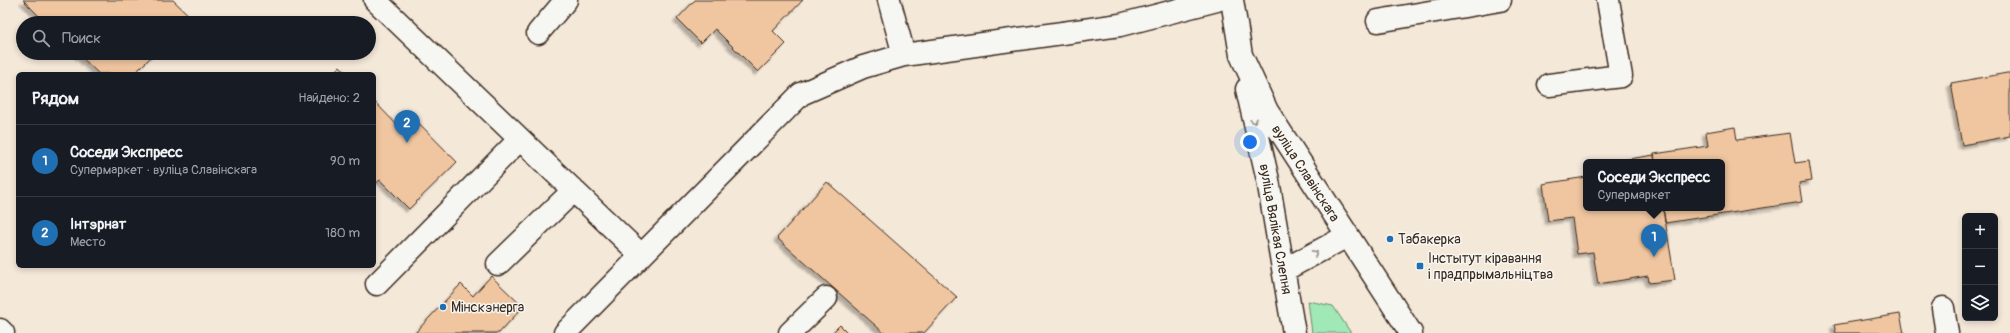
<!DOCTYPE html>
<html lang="ru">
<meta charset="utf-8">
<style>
body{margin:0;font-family:Pangolin,sans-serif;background:#242831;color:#f1f3f6}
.controls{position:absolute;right:12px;bottom:12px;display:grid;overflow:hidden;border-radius:6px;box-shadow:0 2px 6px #0003}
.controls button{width:36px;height:36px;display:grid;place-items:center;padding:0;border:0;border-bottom:1px solid #363941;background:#171b24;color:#f1f3f6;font:20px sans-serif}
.you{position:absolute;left:1250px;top:142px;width:14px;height:14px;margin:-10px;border:3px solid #fff;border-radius:50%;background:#1a73e8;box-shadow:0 0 0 6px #1a73e833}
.badge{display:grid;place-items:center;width:26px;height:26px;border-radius:50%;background:#1f6fb2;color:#fff;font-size:13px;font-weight:700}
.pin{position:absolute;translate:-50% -33px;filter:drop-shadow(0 1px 2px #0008)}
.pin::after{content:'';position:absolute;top:21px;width:14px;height:12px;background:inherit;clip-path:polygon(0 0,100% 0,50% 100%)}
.popup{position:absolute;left:1583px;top:159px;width:142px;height:52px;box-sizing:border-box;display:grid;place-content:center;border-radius:6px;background:#171b24;filter:drop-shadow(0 1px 3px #0005);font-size:13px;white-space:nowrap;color:#9ea1a6}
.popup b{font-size:15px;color:#f1f3f6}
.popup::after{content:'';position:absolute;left:50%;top:100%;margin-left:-8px;border:8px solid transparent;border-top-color:#171b24}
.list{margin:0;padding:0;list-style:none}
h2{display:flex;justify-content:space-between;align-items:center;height:52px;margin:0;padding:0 16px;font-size:17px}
h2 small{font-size:13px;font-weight:400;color:#9ea1a6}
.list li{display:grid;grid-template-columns:26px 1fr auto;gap:12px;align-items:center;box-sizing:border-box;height:72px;padding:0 16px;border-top:1px solid #363941}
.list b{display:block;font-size:15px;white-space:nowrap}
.list p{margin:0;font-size:13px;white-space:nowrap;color:#9ea1a6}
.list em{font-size:13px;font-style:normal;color:#9ea1a6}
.icon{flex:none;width:22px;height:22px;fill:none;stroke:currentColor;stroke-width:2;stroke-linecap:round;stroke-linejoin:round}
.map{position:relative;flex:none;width:2010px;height:333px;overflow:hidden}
.search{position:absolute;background:#171b24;box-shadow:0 2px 6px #0003;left:16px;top:16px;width:360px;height:44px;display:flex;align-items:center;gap:10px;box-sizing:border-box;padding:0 14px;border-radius:22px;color:#9ea1a6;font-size:15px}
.panel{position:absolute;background:#171b24;box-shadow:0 2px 6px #0003;left:16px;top:72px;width:360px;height:196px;border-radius:6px}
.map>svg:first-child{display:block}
.green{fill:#a0e8b6;stroke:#6e896a}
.building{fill:#f0c6a0;stroke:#3b2a1e;filter:url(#shadow)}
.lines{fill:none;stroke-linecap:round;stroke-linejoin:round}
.minor-casing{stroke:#3b2a1e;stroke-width:25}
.minor{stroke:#f6f6f2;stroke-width:22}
.oneway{stroke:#989088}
.poi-dot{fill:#1f6fb2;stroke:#f6f6f2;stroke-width:1.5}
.labels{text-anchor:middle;stroke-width:3;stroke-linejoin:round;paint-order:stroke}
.street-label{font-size:14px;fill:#3b2a1e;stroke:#f6f6f2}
.poi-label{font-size:14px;fill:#3b2a1e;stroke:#f6f6f2;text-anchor:start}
</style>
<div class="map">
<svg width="2010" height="333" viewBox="0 0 2010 333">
<defs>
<filter id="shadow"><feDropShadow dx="-3.5" dy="3.5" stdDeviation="1" flood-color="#0004"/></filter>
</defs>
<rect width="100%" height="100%" fill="#f4e8d9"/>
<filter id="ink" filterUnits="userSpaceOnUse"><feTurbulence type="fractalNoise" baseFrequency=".025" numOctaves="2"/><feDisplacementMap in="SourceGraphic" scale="8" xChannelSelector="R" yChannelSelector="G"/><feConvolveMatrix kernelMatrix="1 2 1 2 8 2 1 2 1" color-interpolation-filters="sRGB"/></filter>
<g filter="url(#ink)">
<path class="green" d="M1308 301 1333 306 1351 333H1312Z"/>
<path class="building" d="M23 0H173L196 22 46 23Z
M695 0H803L773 31 786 44 758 72 715 29 701 43 677 19Z
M77 53H155L134 74H99Z
M340 66 347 74H332Z
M2007 73H2010V136L1962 145 1951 83Z
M374 101 397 125 409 113 457 162 409 209 380 180 374 185Z
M1735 127 1737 140 1790 133 1795 163 1809 161 1812 181 1799 183 1802 202 1665 223 1663 208H1722V162H1655L1654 154 1708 146 1706 132Z
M1654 155 1655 162H1610Z
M1586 177V208H1663L1675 280 1649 283 1648 276 1598 284 1593 252 1577 254 1572 218 1548 221 1543 184Z
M827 182 957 297 924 333H884L777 238Z
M491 276 523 307 499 333H415L461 284 473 296Z
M1900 314 1904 333H1836L1834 325Z
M840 325 848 333H832Z"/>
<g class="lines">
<defs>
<path id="minor" d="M375 0 641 255
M889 0 904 55
M1232 0 1241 55 1267 111 1411 333
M1378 21 1500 0
M538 33 566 0
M1549 85 1621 76 1608 0
M1247 89 1268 180 1294 333
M498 264 574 190
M1284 270 1347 236
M377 284 520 139
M1943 308 1947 333
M0 330 3 333
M565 333 801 94 863 67 904 55 1120 25 1217 0
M790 333 826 298"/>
</defs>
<use href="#minor" class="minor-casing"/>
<use href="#minor" class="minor"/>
</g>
<defs><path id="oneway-chevron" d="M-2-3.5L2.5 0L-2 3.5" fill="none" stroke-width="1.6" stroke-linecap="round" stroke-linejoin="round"/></defs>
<g class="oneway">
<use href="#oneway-chevron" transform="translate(1254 121) rotate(78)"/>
<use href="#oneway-chevron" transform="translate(1315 253) rotate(-29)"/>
</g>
</g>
<g class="poi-dot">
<circle cx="1390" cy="239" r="4"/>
<rect x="1416" y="262" width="8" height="8" rx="2"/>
<circle cx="443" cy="307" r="4"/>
</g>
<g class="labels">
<g class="street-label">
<text transform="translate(1306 173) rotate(57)" y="5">вуліца Славінскага</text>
<text transform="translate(1276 229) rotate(80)" y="5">вуліца Вялікая Слепня</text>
</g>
<g class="poi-label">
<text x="1398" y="244">Табакерка</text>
<text x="1428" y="263">Інстытут кіравання<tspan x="1428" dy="16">і прадпрымальніцтва</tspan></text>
<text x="451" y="312">Мінскэнерга</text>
</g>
</g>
</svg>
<div class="controls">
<button>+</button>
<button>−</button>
<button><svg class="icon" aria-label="layers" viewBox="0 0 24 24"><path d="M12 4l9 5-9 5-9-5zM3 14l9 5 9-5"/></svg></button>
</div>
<div class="you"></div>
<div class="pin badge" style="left:1654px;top:257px">1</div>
<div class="popup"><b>Соседи Экспресс</b>Супермаркет</div>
<div class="pin badge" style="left:407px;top:143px">2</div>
<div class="search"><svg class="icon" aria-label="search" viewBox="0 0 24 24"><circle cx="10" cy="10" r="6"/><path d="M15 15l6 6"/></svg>Поиск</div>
<section class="panel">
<h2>Рядом<small>Найдено: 2</small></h2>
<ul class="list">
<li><span class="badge">1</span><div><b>Соседи Экспресс</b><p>Супермаркет · вуліца Славінскага</p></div><em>90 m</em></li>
<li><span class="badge">2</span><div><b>Інтэрнат</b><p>Место</p></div><em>180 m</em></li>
</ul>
</section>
</div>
